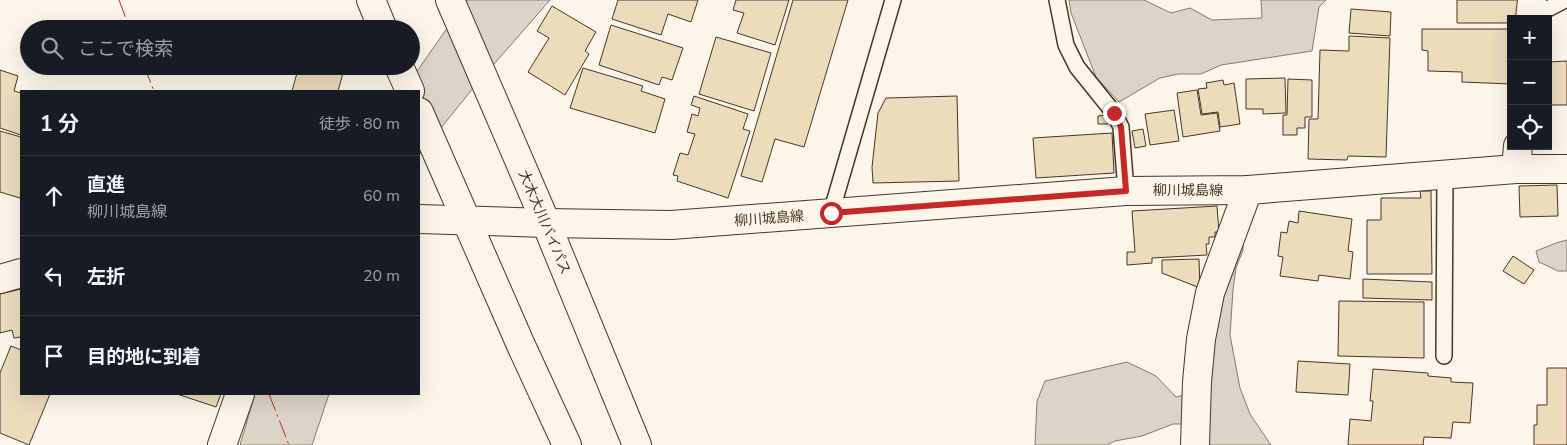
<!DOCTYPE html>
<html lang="ja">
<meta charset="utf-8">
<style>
body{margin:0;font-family:"Nunito Sans","Noto Sans JP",sans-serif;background:#242831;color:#f1f3f6}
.controls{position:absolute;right:15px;top:15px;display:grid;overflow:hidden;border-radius:0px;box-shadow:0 5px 20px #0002}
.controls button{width:45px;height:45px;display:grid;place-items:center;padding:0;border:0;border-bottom:1px solid #363941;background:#171b24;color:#f1f3f6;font:25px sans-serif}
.stop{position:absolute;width:15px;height:15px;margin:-11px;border:4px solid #c62828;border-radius:50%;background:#fff}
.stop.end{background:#c62828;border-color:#fff;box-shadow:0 1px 5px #0008}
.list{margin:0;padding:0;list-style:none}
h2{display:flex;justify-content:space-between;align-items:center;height:65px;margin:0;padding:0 20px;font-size:21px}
h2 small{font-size:16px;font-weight:400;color:#9ea1a6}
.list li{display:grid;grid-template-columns:32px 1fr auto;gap:15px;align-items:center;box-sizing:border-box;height:80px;padding:0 20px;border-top:1px solid #363941}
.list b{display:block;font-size:19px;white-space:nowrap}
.list p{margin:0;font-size:16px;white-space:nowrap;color:#9ea1a6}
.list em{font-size:16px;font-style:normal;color:#9ea1a6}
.icon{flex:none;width:28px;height:28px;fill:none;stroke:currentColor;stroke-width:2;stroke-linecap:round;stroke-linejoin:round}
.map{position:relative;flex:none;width:1567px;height:445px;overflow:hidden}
.search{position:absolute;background:#171b24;box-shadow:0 5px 20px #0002;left:20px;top:20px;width:400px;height:55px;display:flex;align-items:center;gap:12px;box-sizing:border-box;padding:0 18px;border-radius:28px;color:#9ea1a6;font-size:19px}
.panel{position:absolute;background:#171b24;box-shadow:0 5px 20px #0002;left:20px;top:90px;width:400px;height:305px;border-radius:0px}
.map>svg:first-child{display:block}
.water{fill:#dcd4c6;stroke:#887966}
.building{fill:#ecdcbc;stroke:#4a3520}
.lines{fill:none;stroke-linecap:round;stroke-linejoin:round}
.lane-casing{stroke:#4a3520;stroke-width:18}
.street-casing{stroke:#4a3520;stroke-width:30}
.secondary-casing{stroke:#4a3520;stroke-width:30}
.highway-casing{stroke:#4a3520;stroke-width:30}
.lane{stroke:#fbf6e9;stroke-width:15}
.street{stroke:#fbf6e9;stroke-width:28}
.secondary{stroke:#fbf6e9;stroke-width:28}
.highway{stroke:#fbf6e9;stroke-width:28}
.power{stroke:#c62828;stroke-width:1;stroke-dasharray:18 4 2.5 4;stroke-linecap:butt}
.route{stroke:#c62828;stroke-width:6}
.labels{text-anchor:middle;stroke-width:4;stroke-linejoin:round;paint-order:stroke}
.street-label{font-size:14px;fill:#4a3520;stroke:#fbf6e9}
</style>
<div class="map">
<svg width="1567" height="445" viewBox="0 0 1567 445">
<rect width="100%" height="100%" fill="#fbf6e9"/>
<path class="water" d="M467 0H550L474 87 419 155V91H403Z
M1069 0H1144L1171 13 1190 8 1212 20 1262 18 1261 0H1326L1319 7 1312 51 1221 65 1201 74H1178L1160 78 1119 102 1096 77 1071 13Z
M1567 240V271H1558L1539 262 1536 251 1556 243Z
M1239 242 1243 244V250L1236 268 1233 290 1230 335 1240 388 1250 414 1271 445H1203V424H1173L1142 436 1115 441 1107 445H1035L1037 401 1045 381 1127 362 1156 376 1176 397 1204 390 1227 275Z
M255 394H329L312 445H240Z"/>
<path class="building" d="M618 0H698L691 22 668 14 661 35 612 19Z
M736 0H789L775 45 737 33 744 13 733 10Z
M793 0H848L804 147 775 139 762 182 741 176Z
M1457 0H1518L1522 19H1511V23H1457Z
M552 6 596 32 585 51 589 54 565 95 528 72 549 38 537 31Z
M1351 9 1391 12 1390 36 1349 33Z
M611 25 683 48 672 80 662 77 659 85 599 65Z
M1422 29H1511V84L1462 82V72L1428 71V51L1422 50Z
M1349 36 1390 38 1386 157 1348 156 1347 160 1308 159 1309 119H1318L1320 50 1349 51Z
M716 37 771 53 754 111 699 94Z
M1567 61V105H1551L1550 134H1548V62Z
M299 66H345L338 91H292Z
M583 68 643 86 641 91 665 99 655 133 570 108Z
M0 70 18 76 14 91 21 93V135L0 128Z
M1285 78 1286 113 1263 114V109H1246V79Z
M1288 79 1312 80V117H1305V128H1297V135H1283V115H1287Z
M1223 80 1224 85 1234 83 1240 124 1220 127 1218 112 1202 114 1198 89 1207 88 1206 83Z
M1197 90 1201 115 1217 113 1220 131 1183 137 1177 93Z
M694 96 748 114 743 129 750 131 728 198 677 181 678 176 673 175 680 153 688 155 695 134 687 132 692 114 698 116 700 108 691 105Z
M957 96 959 181 873 183 872 167 878 113 886 98Z
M1174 110 1179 141 1150 145 1145 114Z
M1107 115 1108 124H1098V116Z
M1143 129 1146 146 1135 148 1132 131Z
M0 131 21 137V192L20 198 0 192Z
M1112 133 1114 173 1036 178 1033 138Z
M1557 185 1558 216 1520 217 1519 186Z
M1420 191H1431L1432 274H1367V220H1381V198H1421Z
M1217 206 1219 232H1215V237H1209V244H1206L1207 255 1152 258V263L1127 265V252H1135L1132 211Z
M1299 211 1352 219 1348 251 1353 252 1350 279 1319 275 1318 281 1280 276 1283 257 1278 256 1281 232 1287 233 1289 221 1298 223Z
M1513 256 1534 270 1524 284 1503 271Z
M1199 259 1200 288 1162 273V260Z
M1363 279 1432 282V300L1363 298Z
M21 289V337L14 338 12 330 0 333V294Z
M1339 301 1424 302V358L1338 356Z
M11 346 21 350V394H50L29 445 0 433V373Z
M1298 361 1350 364 1348 395 1296 392Z
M1547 368H1567V445H1534V425H1537V405H1547Z
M1373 369 1428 373V376L1451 378V382L1473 383 1470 423 1453 422 1451 438 1424 437 1423 445H1348L1350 419 1371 421 1373 401H1370Z
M177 394H221L216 407Z"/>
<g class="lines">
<defs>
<path id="lane" d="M1057 0 1066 45 1077 67 1114 113 1121 127 1126 191
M1530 18 1565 0
M831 213 893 0
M1444 356 1445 174"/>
<path id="street" d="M1530 19 1532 0
M1516 169 1518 146
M222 445 240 394
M1195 445 1197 382 1201 339 1210 293 1248 190"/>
<path id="secondary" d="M419 219 546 223 671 225 1126 191 1248 190 1516 169H1567
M0 279 21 273"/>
<path id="highway" d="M371 0 383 29
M450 0 546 223 637 445
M399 66 410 91
M419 112 520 343 567 445"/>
</defs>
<use href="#lane" class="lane-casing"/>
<use href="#street" class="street-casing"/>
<use href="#secondary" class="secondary-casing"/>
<use href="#highway" class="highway-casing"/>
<use href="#lane" class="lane"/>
<use href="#street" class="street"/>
<use href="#secondary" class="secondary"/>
<use href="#highway" class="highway"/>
<path class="power" d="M119 0 130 29
M144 66 154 91
M269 394 289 445"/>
</g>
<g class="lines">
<path class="route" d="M831 213 1126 191 1121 127 1114 113"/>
</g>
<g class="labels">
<g class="street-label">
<text x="1188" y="195">柳川城島線</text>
<text transform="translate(769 218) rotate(-4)" y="5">柳川城島線</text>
<text transform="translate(545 222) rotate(67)" y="5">大木大川バイパス</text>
</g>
</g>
</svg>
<div class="controls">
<button>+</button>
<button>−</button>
<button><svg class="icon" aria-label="locate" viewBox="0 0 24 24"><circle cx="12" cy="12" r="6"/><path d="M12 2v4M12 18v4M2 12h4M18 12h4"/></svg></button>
</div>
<div class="stop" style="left:831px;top:213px"></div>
<div class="stop end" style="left:1114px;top:113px"></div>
<div class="search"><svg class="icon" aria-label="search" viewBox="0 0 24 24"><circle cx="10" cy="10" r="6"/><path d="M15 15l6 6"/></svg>ここで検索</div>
<section class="panel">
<h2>1 分<small>徒歩 · 80 m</small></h2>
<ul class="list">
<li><svg class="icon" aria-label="ahead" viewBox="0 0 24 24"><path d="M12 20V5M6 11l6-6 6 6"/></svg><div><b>直進</b><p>柳川城島線</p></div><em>60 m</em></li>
<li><svg class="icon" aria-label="left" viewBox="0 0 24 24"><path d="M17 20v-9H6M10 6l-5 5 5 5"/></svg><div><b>左折</b></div><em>20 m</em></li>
<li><svg class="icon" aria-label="arrive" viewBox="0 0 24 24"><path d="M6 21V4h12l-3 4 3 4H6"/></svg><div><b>目的地に到着</b></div></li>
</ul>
</section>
</div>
